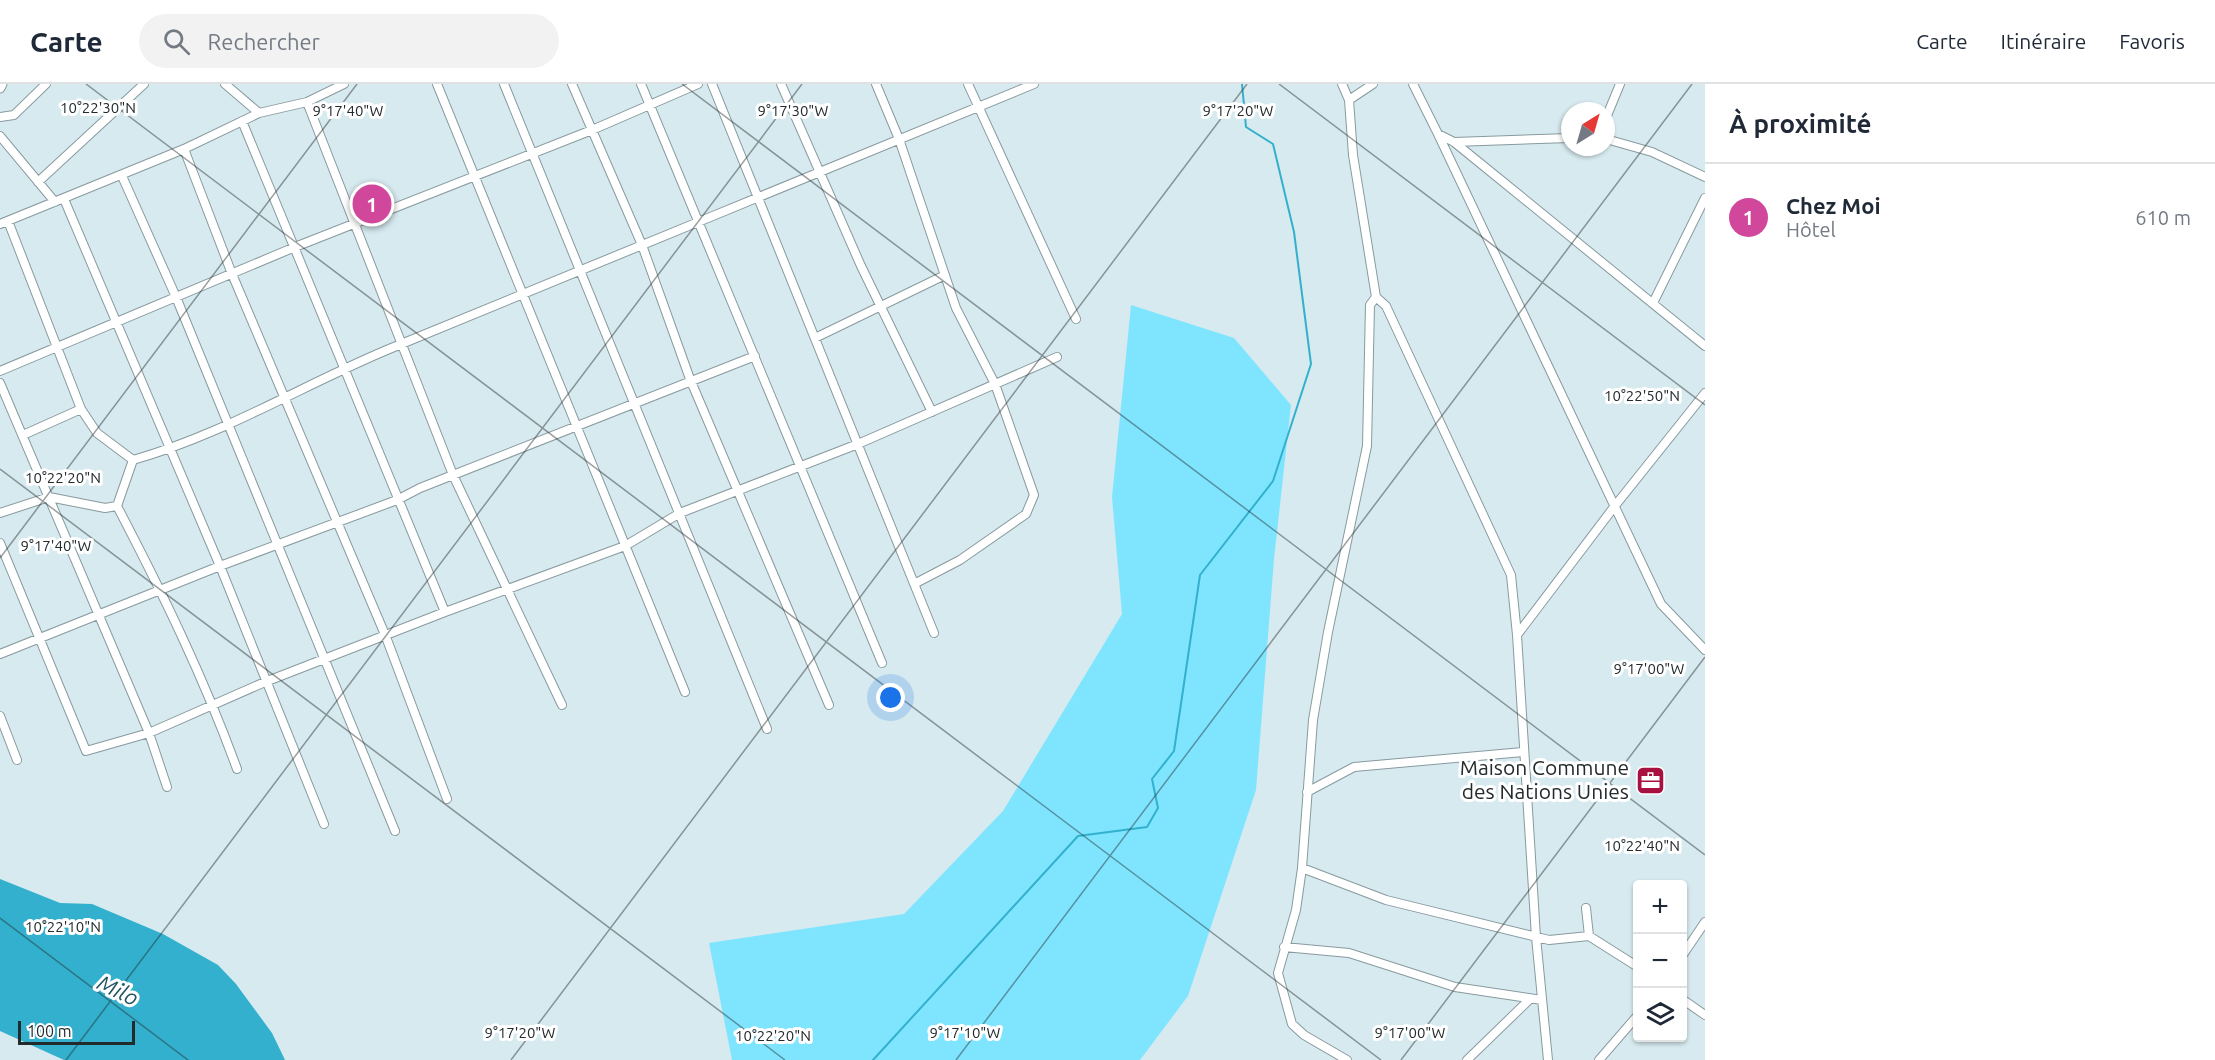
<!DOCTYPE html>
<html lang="fr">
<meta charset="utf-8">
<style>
body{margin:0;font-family:Ubuntu,sans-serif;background:#f2f2f3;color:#1f2937}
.controls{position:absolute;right:18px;bottom:18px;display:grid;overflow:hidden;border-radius:6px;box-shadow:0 2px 4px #0004}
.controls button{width:54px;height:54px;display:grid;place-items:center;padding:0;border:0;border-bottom:2px solid #e0e1e3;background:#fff;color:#1f2937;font:30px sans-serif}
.compass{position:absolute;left:1561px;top:18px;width:54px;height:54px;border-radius:50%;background:#fff;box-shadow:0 2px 4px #0004;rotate:37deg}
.scale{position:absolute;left:18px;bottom:15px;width:117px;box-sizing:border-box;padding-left:6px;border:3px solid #232a2c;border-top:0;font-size:16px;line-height:21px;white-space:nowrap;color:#232a2c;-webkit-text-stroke:4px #fff;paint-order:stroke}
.you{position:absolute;left:891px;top:614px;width:21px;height:21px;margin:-15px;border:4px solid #fff;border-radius:50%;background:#1a73e8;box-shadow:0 0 0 9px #1a73e833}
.badge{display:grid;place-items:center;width:39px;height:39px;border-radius:50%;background:#7c3aed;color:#fff;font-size:20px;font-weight:700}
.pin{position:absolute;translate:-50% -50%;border:3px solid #fff;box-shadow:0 2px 6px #0006}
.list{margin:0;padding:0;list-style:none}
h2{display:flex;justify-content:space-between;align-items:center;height:78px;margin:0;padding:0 24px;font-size:26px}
h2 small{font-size:20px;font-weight:400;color:#747a83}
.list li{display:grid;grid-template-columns:39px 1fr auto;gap:18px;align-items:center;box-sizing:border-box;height:108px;padding:0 24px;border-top:2px solid #e0e1e3}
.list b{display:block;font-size:22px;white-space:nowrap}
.list p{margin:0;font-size:20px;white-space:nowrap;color:#747a83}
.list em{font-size:20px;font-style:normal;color:#747a83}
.icon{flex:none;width:33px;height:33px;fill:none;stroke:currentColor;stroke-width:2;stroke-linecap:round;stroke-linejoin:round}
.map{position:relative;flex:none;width:1705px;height:976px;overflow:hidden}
header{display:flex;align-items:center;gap:36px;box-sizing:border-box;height:84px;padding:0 30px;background:#fff;border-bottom:2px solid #e0e1e3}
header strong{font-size:28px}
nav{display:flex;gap:33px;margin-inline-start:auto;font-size:21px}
.search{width:420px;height:54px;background:#f2f2f3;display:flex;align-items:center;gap:15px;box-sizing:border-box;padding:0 21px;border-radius:33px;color:#747a83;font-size:22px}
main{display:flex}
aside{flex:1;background:#fff}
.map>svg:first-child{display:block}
.green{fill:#7fe5ff}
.water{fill:#32b0cd}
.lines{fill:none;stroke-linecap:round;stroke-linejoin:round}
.stream{stroke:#32b0cd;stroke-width:2}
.minor-casing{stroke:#889a9f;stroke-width:10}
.tertiary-casing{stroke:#889a9f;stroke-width:11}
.minor{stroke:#fff;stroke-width:8}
.tertiary{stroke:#fff;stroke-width:9}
.ticks{fill:none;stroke:#232a2c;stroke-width:1.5;stroke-opacity:0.45}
.labels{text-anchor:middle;stroke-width:6;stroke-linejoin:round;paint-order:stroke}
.poi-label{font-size:21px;fill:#232a2c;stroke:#fff;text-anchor:end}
.water-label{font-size:22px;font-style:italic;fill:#235562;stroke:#fff}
.ticks-label{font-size:15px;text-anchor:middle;fill:#232a2c;stroke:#fff;stroke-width:6;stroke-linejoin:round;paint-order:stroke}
</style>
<header>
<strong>Carte</strong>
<div class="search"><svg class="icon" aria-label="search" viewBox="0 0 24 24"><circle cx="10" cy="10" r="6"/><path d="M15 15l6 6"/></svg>Rechercher</div>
<nav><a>Carte</a><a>Itinéraire</a><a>Favoris</a></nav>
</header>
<main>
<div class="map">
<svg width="1705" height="976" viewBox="0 0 1705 976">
<rect width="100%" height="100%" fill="#d6eaef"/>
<path class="green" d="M1131 221 1234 254 1291 321 1274 475 1256 706 1188 912 1140 976H732L709 859 904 830 1003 727 1122 530 1112 413Z"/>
<path class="water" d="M0 795 60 819 92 820 163 850 218 881 236 900 272 949 285 976H64L0 947Z"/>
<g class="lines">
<path class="stream" d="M873 976 1078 752 1147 743 1158 724 1152 695 1174 667 1200 491 1273 397 1311 280 1294 148 1273 60 1246 43 1242 0"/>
<defs>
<path id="minor" d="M225 0 259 29
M437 0 685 608
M504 0 767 645
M572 0 642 161 690 295 829 621
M641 0 882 579
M712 0 934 549
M781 0 861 182 932 328
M876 0 899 55 956 224 995 300 1034 411 1026 430 960 476 914 500
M968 0 1076 235
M1342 0 1349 16
M1413 0 1438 50 1454 58 1705 262
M307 18 453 391 562 621
M0 33 14 31 46 0
M1606 34 1620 0
M242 37 445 528 625 462 680 429 858 360 1057 273
M1438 50 1661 520 1705 566
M0 52 55 118
M1606 55 1652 68 1705 93
M1454 58 1570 54
M184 65 232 190 386 553 447 715
M122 92 176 213 395 747
M38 98 144 0
M64 115 220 482 324 740
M8 137 81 325 97 349 133 376
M0 140 184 65 259 29 307 18 344 0
M1376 213 1386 222 1511 491 1517 551 1536 853 1548 976
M1653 219 1705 114
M815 254 945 191
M0 287 295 163 592 46 698 0
M0 299 149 649 167 703
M23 351 81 325
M0 429 49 413 105 424 117 422
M0 459 86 667 149 649 265 598 445 528
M1517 551 1614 423 1705 309
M0 570 220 482 397 416 420 404 755 272
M0 632 17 676
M237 685C204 594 162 508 117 422L133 376C225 350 306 299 394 263 607 175 821 88 1034 0
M1307 708 1354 683 1523 668
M1302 784 1386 816 1549 856 1589 852 1638 883
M1586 824 1589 852
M1284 863 1349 869 1455 903 1542 916
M1682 872 1705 838
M1682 915 1705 931
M1347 976 1304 951 1292 940 1278 889 1296 826 1302 784 1313 636 1328 548 1367 362 1370 221 1376 213 1353 71 1349 16 1373 0
M1467 976 1530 915
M1599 976 1638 931"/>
<path id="tertiary" d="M0 4 2 0"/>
</defs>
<use href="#minor" class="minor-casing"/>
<use href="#tertiary" class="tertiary-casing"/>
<use href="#minor" class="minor"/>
<use href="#tertiary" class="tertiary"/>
</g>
<path class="ticks" d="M86 0 1381 976M682 0 1705 771M1279 0 1705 321M0 385 785 976M0 474 357 0M0 834 188 976M66 976 802 0M511 976 1247 0M956 976 1692 0M1401 976 1705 573"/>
<defs>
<symbol id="office-square" viewBox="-11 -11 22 22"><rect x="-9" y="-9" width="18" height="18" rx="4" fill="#a8103f" stroke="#fff"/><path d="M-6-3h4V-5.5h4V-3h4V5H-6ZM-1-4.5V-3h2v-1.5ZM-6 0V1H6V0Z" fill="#fff"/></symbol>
</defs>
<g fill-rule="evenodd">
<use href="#office-square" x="1634" y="680" width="33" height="33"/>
</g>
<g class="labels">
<g class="poi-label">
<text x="1629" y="691">Maison Commune<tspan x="1629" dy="24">des Nations Unies</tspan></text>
</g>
<g class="water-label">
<text transform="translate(118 906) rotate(26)" y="8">Milo</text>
</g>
</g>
<g class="ticks-label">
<text x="98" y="29">10°22'30"N</text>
<text x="348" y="32">9°17'40"W</text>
<text x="793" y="32">9°17'30"W</text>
<text x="1238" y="32">9°17'20"W</text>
<text x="1642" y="317">10°22'50"N</text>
<text x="63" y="399">10°22'20"N</text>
<text x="56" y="467">9°17'40"W</text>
<text x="1649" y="590">9°17'00"W</text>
<text x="1642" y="767">10°22'40"N</text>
<text x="63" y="848">10°22'10"N</text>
<text x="520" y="954">9°17'20"W</text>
<text x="965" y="954">9°17'10"W</text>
<text x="1410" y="954">9°17'00"W</text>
<text x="773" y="957">10°22'20"N</text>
</g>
</svg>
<div class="controls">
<button>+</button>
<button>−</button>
<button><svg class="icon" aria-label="layers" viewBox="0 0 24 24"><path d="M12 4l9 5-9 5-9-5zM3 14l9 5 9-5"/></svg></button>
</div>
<svg class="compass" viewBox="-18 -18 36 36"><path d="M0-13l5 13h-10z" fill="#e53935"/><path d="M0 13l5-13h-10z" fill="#747a83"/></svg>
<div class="scale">100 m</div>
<div class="you"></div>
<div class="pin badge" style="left:372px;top:120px;background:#d1479c">1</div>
</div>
<aside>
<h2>À proximité<small></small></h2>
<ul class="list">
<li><span class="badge" style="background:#d1479c">1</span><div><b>Chez Moi</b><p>Hôtel</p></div><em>610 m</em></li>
</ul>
</aside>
</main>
